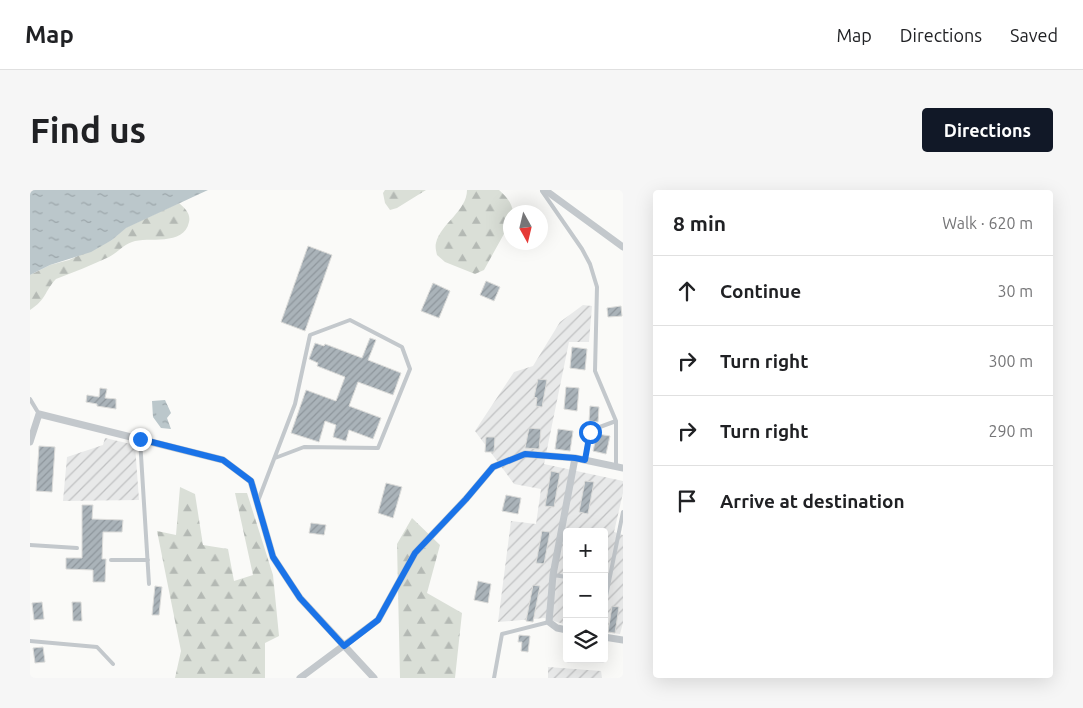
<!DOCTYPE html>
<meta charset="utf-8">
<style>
body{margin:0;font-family:Ubuntu,sans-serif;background:#f6f6f6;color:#202124}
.controls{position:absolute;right:15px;bottom:15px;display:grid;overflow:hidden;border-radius:5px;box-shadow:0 5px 20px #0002}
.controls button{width:45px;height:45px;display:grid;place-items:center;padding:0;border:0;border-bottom:1px solid #e0e0e0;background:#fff;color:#202124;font:25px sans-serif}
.compass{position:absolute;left:473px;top:15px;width:45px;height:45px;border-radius:50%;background:#fff;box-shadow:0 5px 20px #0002;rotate:172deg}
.stop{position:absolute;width:15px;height:15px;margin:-11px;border:4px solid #1a73e8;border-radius:50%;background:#fff}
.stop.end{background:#1a73e8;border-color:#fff;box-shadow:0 1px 5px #0008}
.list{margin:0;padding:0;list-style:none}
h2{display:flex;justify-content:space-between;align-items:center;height:65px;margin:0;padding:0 20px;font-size:21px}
h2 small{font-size:16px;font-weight:400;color:#757577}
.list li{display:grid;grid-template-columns:32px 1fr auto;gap:15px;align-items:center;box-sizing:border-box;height:70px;padding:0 20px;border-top:1px solid #e0e0e0}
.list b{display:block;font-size:19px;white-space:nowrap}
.list em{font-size:16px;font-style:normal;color:#757577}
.icon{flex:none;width:28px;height:28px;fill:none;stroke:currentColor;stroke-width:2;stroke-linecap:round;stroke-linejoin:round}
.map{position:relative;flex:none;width:593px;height:488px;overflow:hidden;border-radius:5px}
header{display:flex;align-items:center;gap:30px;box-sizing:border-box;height:70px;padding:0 25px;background:#fff;border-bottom:1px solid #e0e0e0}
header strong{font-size:24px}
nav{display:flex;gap:28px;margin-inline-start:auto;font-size:18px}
.intro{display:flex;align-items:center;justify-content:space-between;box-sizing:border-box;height:120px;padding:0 30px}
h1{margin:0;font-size:35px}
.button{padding:12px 22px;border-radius:5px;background:#111827;color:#fff;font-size:18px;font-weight:700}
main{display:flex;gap:30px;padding:0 30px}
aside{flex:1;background:#fff;border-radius:5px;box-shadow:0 5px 20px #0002}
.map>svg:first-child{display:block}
.industrial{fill:url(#industrial-furrows)}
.forest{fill:url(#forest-firs)}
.water{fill:url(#water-ripples)}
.building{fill:url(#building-hatch);stroke:#dcdcda}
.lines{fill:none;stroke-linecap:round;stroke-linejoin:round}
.lane{stroke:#c3c8cc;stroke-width:4}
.street{stroke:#c3c8cc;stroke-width:7}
.route{stroke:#1a73e8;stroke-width:6}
</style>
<header>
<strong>Map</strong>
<nav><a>Map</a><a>Directions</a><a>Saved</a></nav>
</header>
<div class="intro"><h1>Find us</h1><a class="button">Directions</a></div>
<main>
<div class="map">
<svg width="593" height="488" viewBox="0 0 593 488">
<defs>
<pattern id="industrial-furrows" width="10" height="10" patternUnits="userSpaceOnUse" patternTransform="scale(1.25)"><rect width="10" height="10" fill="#e8e9e9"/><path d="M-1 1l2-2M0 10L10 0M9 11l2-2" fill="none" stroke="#c0c1c2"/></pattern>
<pattern id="forest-firs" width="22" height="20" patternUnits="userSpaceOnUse" patternTransform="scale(1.25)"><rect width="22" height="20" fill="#dadfd7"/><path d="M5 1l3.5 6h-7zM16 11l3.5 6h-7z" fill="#b4b9b4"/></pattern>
<pattern id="water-ripples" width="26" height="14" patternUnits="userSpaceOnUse" patternTransform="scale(1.25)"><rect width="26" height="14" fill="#bbc7cb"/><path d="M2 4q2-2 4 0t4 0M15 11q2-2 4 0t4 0" fill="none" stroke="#9ca6aa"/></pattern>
<pattern id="building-hatch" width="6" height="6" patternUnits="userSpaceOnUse" patternTransform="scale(1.25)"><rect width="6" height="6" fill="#aab3b9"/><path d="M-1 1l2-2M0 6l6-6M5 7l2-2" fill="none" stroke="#8e969c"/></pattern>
</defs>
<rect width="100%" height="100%" fill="#fafaf8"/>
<path class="industrial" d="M553 115 562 116 559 152H539L514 274 593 291V303L584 342 593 345V433L590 444 574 442V342H537V435L514 428 468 432 481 331 506 334 511 299 484 294 445 241 484 182 503 176 530 132Z
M75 248 105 255 109 310 33 311 37 267 73 255Z
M518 477 571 481 572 488H518Z"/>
<path class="forest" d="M355 0H396L367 18 360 20 355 13 353 3Z
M437 0H469C476 6 482 13 483 22H480V33L454 80 445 84 415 72 407 65C406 61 405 56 406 53 411 33 437 21 437 0Z
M149 13C155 18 161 24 159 32 154 57 118 46 102 52 93 55 87 63 79 67 62 75 44 82 26 89 14 102 17 109 0 120V85L20 75 39 70 82 50 95 38Z
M150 297 165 304 173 355 198 359 204 391 223 385 205 303H217L243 385 249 446 235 453V488H145L151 461 127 341 146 345Z
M382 328 410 355 397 403 432 423 425 488H370L367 354Z"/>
<path class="water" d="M0 0H178L96 38 82 50 61 62 20 75 0 85Z
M135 210 141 223 137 228 141 239 131 238 123 227 122 211Z"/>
<path class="building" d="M278 56 302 65 275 141 251 132Z
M456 91 470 97 464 111 450 105Z
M403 93 420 101 409 128 391 121Z
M591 116 592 126 578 127 577 118Z
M340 148 346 150 338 170 371 183 363 205 328 192 319 216 351 228 343 249 319 240 316 251 303 247 306 235 295 231 289 252 261 243 276 200 306 211 315 187 287 176 288 173 279 169 285 153 294 156 295 154 332 168Z
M542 157 557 159 555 180 540 178Z
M508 189 517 190 512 217 506 216 507 208 504 207Z
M536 197 549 198 547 221 534 219Z
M70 198 77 199 75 208 86 209V219L67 216V214L56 212 57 205 69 207Z
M560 216 569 217 568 232 559 231Z
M499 238 511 239 509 259 495 258Z
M528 239 543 241 540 261 525 259Z
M567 244 580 246 576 264 563 261Z
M456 247H465L464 262H455Z
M9 256 25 257 22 302 6 301Z
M521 281 530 283 524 317 515 316Z
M555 291 564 292 558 324 549 322Z
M356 293 372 297 363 328 348 323Z
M476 305 491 308 488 324 472 321Z
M52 315H63L62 329 93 330 92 342H73L72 369H76L75 392H63V380L36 379V368H52Z
M281 333 296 335 294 345 279 343Z
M512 341 520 342 514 374 506 373Z
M448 391 461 394 458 413 444 410Z
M503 395 510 396 503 432 496 431Z
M125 396 132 397 129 425H122Z
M12 412 14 429 4 430 2 413Z
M42 412H51L52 431H43Z
M582 416 589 417 585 443 578 442Z
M489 445 500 446 498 462 491 461 492 452H488Z
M13 457 15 472 5 473 3 458Z"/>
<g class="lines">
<path class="lane" d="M512 1 552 59 560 74 567 97 565 181 586 231V276
M0 209 9 224
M110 249 119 394
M555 270 559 241 586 231
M228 311 265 214 280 145 320 130 372 157 380 179 348 258 274 257 245 268
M0 355 47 358
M81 370H118
M523 385 537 387
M574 416 593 322
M0 451 67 457 83 474
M464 488 472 444 519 432"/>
<path class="street" d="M515 0 593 57
M0 252 9 224 193 270 221 291 243 367 270 408 344 488
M537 440 527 438 519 432 523 385 545 268
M574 447 593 450
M270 488 348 430 385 363 436 309 463 277 495 264 545 268 593 278"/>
</g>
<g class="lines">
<path class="route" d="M110 249 193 270 221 291 243 367 270 408 314 456 348 430 385 363 436 309 463 277 495 264 545 268 555 270 560 242"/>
</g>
</svg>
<div class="controls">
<button>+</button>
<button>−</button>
<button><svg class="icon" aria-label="layers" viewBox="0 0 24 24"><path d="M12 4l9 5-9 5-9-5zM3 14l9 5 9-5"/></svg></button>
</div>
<svg class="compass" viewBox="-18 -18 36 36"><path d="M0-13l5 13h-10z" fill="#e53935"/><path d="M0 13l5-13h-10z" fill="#757577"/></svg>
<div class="stop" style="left:560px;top:242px"></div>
<div class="stop end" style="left:110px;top:249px"></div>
</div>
<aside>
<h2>8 min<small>Walk · 620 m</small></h2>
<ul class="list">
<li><svg class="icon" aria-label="ahead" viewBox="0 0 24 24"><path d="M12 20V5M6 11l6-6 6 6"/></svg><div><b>Continue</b></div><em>30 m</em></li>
<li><svg class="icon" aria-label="right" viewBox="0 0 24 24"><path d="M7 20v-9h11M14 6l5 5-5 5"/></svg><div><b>Turn right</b></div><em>300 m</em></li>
<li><svg class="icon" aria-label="right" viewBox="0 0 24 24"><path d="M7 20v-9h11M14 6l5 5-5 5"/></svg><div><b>Turn right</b></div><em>290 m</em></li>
<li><svg class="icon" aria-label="arrive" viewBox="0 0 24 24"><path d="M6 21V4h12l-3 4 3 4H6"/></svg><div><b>Arrive at destination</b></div></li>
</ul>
</aside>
</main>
